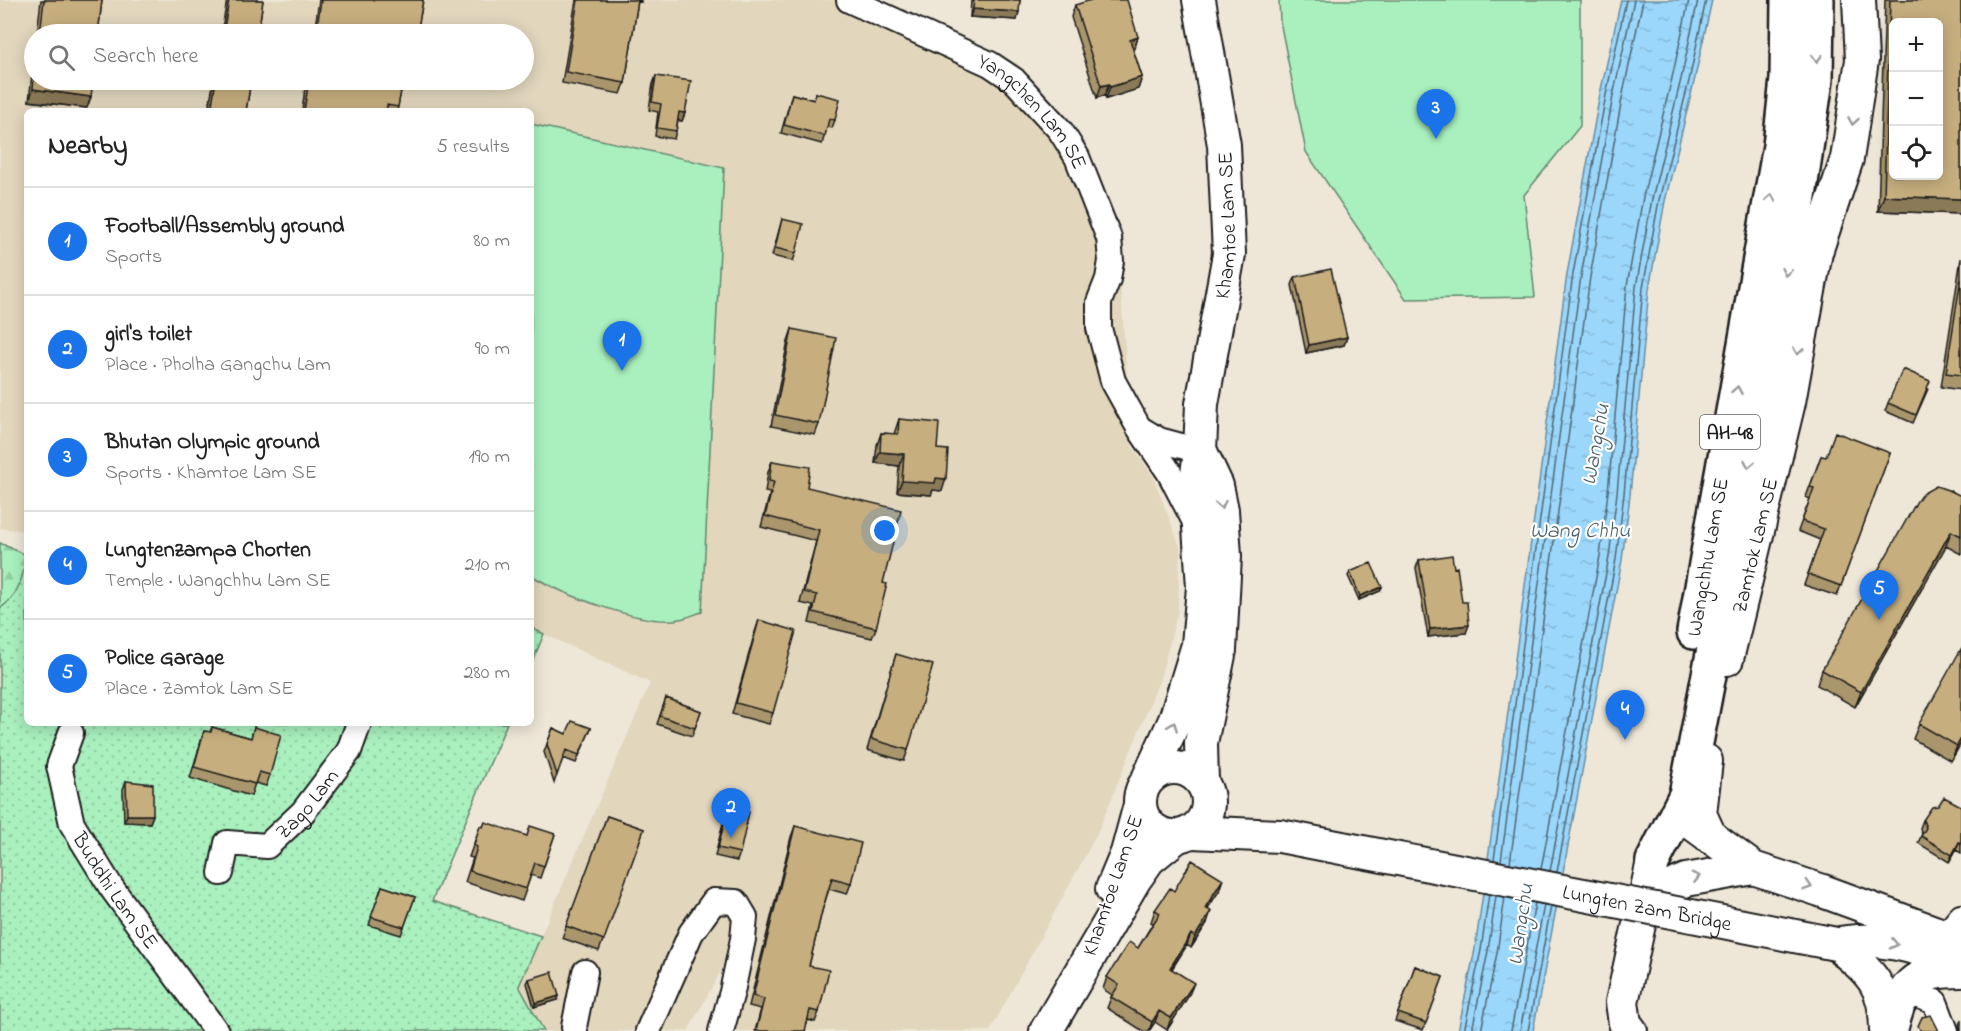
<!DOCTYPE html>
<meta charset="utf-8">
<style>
body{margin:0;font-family:"Indie Flower",sans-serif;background:#f6f6f6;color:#222}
.controls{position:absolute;right:18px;top:18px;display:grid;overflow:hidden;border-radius:9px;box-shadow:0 3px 15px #0003}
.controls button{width:54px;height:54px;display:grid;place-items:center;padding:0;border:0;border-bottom:2px solid #e0e0e0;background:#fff;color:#222;font:30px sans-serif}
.you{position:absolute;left:885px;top:531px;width:21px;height:21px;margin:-15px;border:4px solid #fff;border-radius:50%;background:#1a73e8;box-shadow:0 0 0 9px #1a73e833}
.badge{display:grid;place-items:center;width:39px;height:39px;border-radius:50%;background:#1a73e8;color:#fff;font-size:20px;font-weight:700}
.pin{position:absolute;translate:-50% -50px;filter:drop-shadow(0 2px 3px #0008)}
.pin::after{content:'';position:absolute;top:32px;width:21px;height:18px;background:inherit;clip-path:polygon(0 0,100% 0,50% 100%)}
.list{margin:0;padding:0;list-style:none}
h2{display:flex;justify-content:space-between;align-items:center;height:78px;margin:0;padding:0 24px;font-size:26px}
h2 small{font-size:20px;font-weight:400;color:#767676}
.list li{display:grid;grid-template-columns:39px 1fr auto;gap:18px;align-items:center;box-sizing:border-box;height:108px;padding:0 24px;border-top:2px solid #e0e0e0}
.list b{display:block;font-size:22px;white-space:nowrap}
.list p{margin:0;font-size:20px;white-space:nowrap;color:#767676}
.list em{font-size:20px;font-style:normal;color:#767676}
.icon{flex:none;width:33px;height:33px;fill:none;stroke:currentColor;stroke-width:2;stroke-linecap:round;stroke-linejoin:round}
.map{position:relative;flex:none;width:1961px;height:1031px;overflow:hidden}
.search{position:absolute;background:#fff;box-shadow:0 3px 15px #0003;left:24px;top:24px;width:510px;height:66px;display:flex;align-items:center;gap:15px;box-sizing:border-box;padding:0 21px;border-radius:33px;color:#767676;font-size:22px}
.panel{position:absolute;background:#fff;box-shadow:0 3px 15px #0003;left:24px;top:108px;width:510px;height:618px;border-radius:9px}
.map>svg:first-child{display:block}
.built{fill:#e2d6bd;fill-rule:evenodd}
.grass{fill:url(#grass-dots);stroke:#62866d;stroke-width:1.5}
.forest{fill:url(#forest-firs);stroke:#62866d;stroke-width:1.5}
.pitch{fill:#a9f0be;stroke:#62866d;stroke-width:1.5}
.water{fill:url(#water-ripples);stroke:#688ca2;stroke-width:1.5}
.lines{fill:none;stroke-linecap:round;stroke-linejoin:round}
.shore{stroke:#4f6775;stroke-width:1.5}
.minor-casing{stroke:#1c1c1c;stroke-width:28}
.major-casing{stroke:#1c1c1c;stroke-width:36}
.highway-casing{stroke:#1c1c1c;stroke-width:38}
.minor{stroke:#fff;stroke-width:24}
.major{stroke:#fff;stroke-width:32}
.highway{stroke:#fff;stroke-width:33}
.major-bridge-casing{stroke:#1c1c1c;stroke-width:36;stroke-linecap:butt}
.major-bridge{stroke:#fff;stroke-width:32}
.wall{fill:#aa966c;stroke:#1c1c1c;stroke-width:1.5}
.shaded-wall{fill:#8b7a58;stroke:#1c1c1c;stroke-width:1.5}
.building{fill:#c6ae7e;stroke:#1c1c1c;stroke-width:1.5;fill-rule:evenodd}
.oneway{stroke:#999}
.labels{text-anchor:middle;stroke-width:4.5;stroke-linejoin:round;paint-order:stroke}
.shield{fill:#fff;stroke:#606060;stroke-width:1.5}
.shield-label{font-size:20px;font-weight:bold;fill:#1c1c1c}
.street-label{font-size:21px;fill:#1c1c1c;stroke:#fff}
.water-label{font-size:22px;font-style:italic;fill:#485d6a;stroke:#fff}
</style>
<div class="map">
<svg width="1961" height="1031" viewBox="0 0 1961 1031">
<defs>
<pattern id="grass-dots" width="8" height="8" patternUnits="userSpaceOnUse" patternTransform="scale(1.5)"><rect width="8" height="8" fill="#a9f0be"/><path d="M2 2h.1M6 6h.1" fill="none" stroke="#91cda3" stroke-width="1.8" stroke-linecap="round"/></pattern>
<pattern id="forest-firs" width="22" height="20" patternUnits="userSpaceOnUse" patternTransform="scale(1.5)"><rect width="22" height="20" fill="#a9f0be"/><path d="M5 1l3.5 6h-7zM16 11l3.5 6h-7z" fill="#91cda3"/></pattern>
<pattern id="water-ripples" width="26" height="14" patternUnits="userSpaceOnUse" patternTransform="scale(1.5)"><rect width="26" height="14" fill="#9bd7fb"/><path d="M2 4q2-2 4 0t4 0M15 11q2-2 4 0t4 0" fill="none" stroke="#85b8d7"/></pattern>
</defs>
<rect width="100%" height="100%" fill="#eee7d8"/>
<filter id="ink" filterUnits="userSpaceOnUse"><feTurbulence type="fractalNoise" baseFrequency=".0167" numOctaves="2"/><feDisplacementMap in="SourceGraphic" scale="12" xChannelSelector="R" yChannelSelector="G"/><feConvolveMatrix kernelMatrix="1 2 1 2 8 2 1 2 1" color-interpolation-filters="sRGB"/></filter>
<g filter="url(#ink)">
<path class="built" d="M0 0H865L1017 63 1077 135 1117 239 1132 446 1153 476 1180 547 1178 611 1160 679 1097 834 990 1031H721L734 947 688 1031H544L519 986 650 683 531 628V111H27V531L0 528ZM34 34H524V80H34Z"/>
<path class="grass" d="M27 552V723H507L432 901 541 936 519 986 544 1031H0V608C16 599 23 569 27 552Z
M531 628 544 634 531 665Z"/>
<path class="forest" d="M0 543 26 555C24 574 18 598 0 608Z"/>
<path class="pitch" d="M1279 0H1580V126L1524 195 1535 297 1406 299 1306 152 1280 21Z
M531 124 724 168 702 612C695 614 687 618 680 619 645 627 561 594 531 575Z"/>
<path class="water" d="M1621 0H1712L1694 82 1665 201 1649 289 1630 495 1622 560 1533 1031H1458L1475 949 1494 816 1567 274 1600 94Z"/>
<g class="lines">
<path class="shore" d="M1494 860 1573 274 1606 95 1626 0
M1501 861 1581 276 1613 96 1634 0
M1510 863 1590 277 1622 98 1643 0
M1541 869 1600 556 1608 492 1627 286 1643 197 1672 78 1689 0
M1550 871 1609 557 1617 493 1636 287 1652 199 1681 79 1698 0
M1557 872 1616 559 1624 494 1643 288 1659 200 1689 81 1706 0
M1464 1031 1481 950 1489 894
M1472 1031 1488 951 1496 896
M1481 1031 1497 953 1505 897
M1511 1031 1535 903
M1520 1031 1544 905
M1528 1031 1551 906"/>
<defs>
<g id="minor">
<path id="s1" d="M849 0 990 64 1014 80 1060 130 1077 157 1109 238 1111 261 1108 279 1099 302V328L1113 381 1139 428 1159 440 1200 451"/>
<path d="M1141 431 1169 472 1195 522"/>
<path id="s2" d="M71 733 59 766 72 824 111 887 216 1031"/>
<path id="s3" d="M221 873 227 843 267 846 303 812 349 751 359 723"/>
<path d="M1946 935 1961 917"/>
<path d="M1896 1009 1914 994 1935 1002 1946 1031"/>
<path d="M575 1031 574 1027 585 972"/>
<path d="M648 1031 691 933 714 901 736 902 745 917 743 939 732 992 721 1031"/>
</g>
<g id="major">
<path id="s4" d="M1727 659 1789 402 1816 252 1847 159 1862 60 1859 0"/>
<path d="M1706 761 1700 814 1711 838"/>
<circle cx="1174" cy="802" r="34"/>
<path id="s5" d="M1148 779 1175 720 1198 645 1203 587 1196 482 1200 451 1202 404 1229 254 1224 145 1199 0"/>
<path d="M1202 782 1201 743 1220 650 1225 556 1222 510 1217 486 1202 454"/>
<path d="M1696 826 1753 868 1820 890 1961 942"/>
<path d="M1192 832 1280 836"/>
<path d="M1112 889 1127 853 1140 805"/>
<path d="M1644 899 1686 880 1753 868"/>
<path d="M1836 944C1880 934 1920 949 1961 963"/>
<path d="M1836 944C1870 972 1886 984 1886 1031"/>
<path d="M1046 1031 1135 879 1149 859 1176 837"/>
<path d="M1631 1031 1625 1023 1622 1002 1653 861"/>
<path d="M1891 1031C1903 984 1910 971 1961 971"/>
</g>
<path id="highway" d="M1694 632 1780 146 1787 79 1788 0
M1653 861 1686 795 1794 230 1816 80 1817 0"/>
</defs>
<use href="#minor" class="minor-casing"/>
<use href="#major" class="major-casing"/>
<use href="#highway" class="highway-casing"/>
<use href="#minor" class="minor"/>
<use href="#major" class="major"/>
<use href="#highway" class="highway"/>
<defs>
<g id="major-bridge">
<path id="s6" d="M1280 836 1836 944"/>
</g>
</defs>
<use href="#major-bridge" class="major-bridge-casing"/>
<use href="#major-bridge" class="major-bridge"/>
</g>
<path class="wall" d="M41 0H102L98 34H37Z
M227 0H263L258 34H221Z
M319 0H423L417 34H314Z
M576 0H641V2L638 1 625 83 621 94 562 83Z
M971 0H1020L1017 20 970 17Z
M1885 0H1961V214L1878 211Z
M1075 5 1138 37 1133 49 1142 77 1138 89 1106 99 1105 95 1097 98 1071 17Z
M34 56V80L87 108 29 101Z
M656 76 685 113 682 121 678 120 676 131 674 139 655 136 658 112 649 110 653 84Z
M214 80H251L246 111H208Z
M306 80H407L406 81 403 80 397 111H302Z
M816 93 835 120 832 128 827 127 822 144 781 133 792 94 814 100Z
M782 219 796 253 793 261 772 256Z
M1961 258V390L1941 387Z
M1295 277 1347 337 1344 345 1306 353 1292 285Z
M792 329 819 424 815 435 771 426 788 341Z
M1928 389 1913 423 1885 411 1888 403Z
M899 419 937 449 942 491 933 490 931 495 897 492 899 466 875 463 877 445 881 433 894 434Z
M1890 453 1837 596 1804 585 1820 540 1798 531 1810 499 1806 497 1821 456 1826 457Z
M772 461 807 487 883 583 876 628 872 638 809 623 813 606 800 603 816 541 761 527 770 493 765 492 768 472Z
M1961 496V554L1946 546 1855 707 1817 685 1822 670Z
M1419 560 1466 633 1428 637 1416 568Z
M1350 572 1380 591 1359 600 1348 576Z
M759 620 773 713 769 724 732 714 755 632Z
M896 654 908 750 904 761 867 750Z
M666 698 701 711 692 736 657 724Z
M1919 724 1961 743 1951 761 1913 739Z
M212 727 251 738 254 727 270 775 266 786 255 783 251 796 190 778 204 731 210 732Z
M553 728 566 734 591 728 576 763 563 758 554 783 544 752Z
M126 781 153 815 150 823 124 822 123 789Z
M1961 806V853L1956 850 1949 862 1918 843 1922 834 1920 828 1923 820Z
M728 807 740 853 737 861 715 856 725 815Z
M607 816 644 829 599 951 562 938Z
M480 826 527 836 555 834 540 878 531 875 522 901 465 882 473 858 469 857Z
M795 826 851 883 847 894 829 889 822 911 809 966 819 1012 815 1022 808 1020 805 1031H755L761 1009 749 1006 791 837Z
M382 886 415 897 401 935 369 925Z
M1174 891H1219L1207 909V923L1191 948 1187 945 1172 969 1189 995 1167 1030 1155 1022 1149 1031H1143L1107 1008 1112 995 1103 989 1107 977 1138 948 1153 923 1151 922 1155 910Z
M1415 966 1443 977 1423 1030 1395 1021Z
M529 979 558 1000 534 1007 527 983Z
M1961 1020V1031H1960L1959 1025Z"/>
<path class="shaded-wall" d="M973 9 1019 12 1017 20 970 17Z
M1138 37 1134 49 1126 51 1130 40Z
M1142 77 1138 89 1106 99 1110 87Z
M1109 84 1105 95 1097 98 1101 86Z
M33 89 91 97 87 108 29 101Z
M679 112 685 113 682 121 676 120Z
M1884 196 1961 199V214L1878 211Z
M1347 337 1344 345 1306 353 1309 345Z
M880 452 904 454 899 466 875 463Z
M936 478 946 479 942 491 933 490 931 495 897 492 902 481Z
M1951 531 1946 546 1855 707 1861 692Z
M1382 587 1380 591 1359 600 1360 596Z
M1469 625 1466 633 1428 637 1430 629Z
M1961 738V743L1951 761 1957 746Z
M127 815H153L150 823 124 822Z
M1959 842 1956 850 1949 862 1952 855Z
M1223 879 1219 891 1201 919 1205 908Z
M1211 911 1207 923 1191 948 1195 937Z
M1191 934 1187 945 1165 979 1170 968Z
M1194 983 1189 995 1167 1030 1171 1018Z
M559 996 558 1000 534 1007 536 1003Z
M1159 1011 1155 1022 1149 1031 1152 1022Z"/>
<path class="building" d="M44 0H102L98 34H40Z
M229 0H263L258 34H223Z
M321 0H423L417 34H316Z
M578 0H638L625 83 566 72Z
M974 0H1020L1019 12 973 9Z
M1091 0H1127L1138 37 1130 40 1142 77 1110 87 1109 84 1101 86 1075 5Z
M1890 0H1961V199L1884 196ZM1893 22H1938V176H1893Z
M656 76 691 81 685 113 679 112 676 131 657 128 661 104 652 102Z
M34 77V80H93L91 97 33 89Z
M216 80H251L246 111H211Z
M309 80H403L398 107 387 105 386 111H304Z
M816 93 840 99 835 120 829 119 825 136 784 125 792 94 814 100Z
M782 219 803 224 796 253 775 248Z
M1331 269 1347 337 1309 345 1295 277Z
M1961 278V375L1946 373Z
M792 329 836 338 819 424 775 415Z
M1903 369 1930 381 1916 415 1888 403Z
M899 419 939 423 937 449 948 450 946 479 936 478 935 483 902 481 904 454 880 452 881 433 898 434Z
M1835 432 1890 453 1841 586 1808 574 1824 529 1802 521 1814 488 1810 487 1821 456 1826 457Z
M772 461 810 467 807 487 901 510 883 583 887 584 876 628 813 612 817 595 804 592 819 530 765 516 774 482 769 481Z
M1936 486 1951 491 1961 496V536L1951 531 1861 692 1822 670 1917 501 1922 494Z
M1452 555 1454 568 1457 567 1462 602H1467L1469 625 1430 629 1419 560Z
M1371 563 1382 587 1360 596 1350 572Z
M759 620 796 631 773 713 736 703Z
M1961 649V738L1957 746 1919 724Z
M896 654 933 665 908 750 871 739Z
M666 698 701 711 695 728 660 716Z
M572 721 591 728 579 755 566 750 557 775 547 744 553 728 566 734Z
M212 727 251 738 254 727 281 735 270 775 259 772 255 784 194 767 204 731 211 732Z
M126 781 153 784V815H127Z
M1944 797 1961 806V844L1959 842 1952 855 1921 836 1926 828 1923 820 1932 807 1938 806Z
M728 807 749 812 740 853 718 848Z
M607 816 644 829 604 940 566 926Z
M485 822 527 836 530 826 555 834 544 866 535 863 526 889 470 871 477 847 474 845 480 826 483 827Z
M795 826 861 843 851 883 832 878 822 911 809 966 829 970 819 1012 810 1010 805 1031H756L764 999 753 996Z
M1192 860 1223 879 1205 908 1211 911 1195 937 1191 934 1170 968 1194 983 1171 1018 1159 1011 1152 1022 1111 997 1119 985 1107 977 1129 942 1138 948 1160 913 1155 910 1170 888 1174 891Z
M382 886 415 897 404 927 371 917Z
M1415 966 1443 977 1426 1023 1398 1013Z
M552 972 559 996 536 1003 529 979Z
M1931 1015 1939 1031H1921L1918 1026 1922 1017Z"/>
<defs><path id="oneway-chevron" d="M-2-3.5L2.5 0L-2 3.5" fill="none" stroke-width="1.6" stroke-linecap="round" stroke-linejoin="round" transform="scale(1.5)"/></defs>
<g class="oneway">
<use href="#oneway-chevron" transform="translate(1817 58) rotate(91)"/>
<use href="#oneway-chevron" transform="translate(1853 121) rotate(99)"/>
<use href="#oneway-chevron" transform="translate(1771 198) rotate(-80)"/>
<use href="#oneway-chevron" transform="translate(1786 272) rotate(101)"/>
<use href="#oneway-chevron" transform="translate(1798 351) rotate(100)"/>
<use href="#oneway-chevron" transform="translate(1737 390) rotate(-80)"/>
<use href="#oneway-chevron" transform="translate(1749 464) rotate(101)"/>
<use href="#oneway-chevron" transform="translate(1221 505) rotate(79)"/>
<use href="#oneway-chevron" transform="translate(1173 726) rotate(-69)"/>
<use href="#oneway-chevron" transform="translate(1696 877) rotate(-14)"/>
<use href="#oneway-chevron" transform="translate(1808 886) rotate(18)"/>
<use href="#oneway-chevron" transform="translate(1894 944) rotate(13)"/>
</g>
</g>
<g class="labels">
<rect class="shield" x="1700" y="415" width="60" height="34" rx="4.5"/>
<g class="shield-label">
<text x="1730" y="439">AH-48</text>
</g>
<g class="street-label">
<text dy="7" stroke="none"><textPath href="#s1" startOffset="219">Yangchen Lam SE</textPath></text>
<text dy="7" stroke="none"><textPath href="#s5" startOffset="566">Khamtoe Lam SE</textPath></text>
<text dy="7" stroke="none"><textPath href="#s4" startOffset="117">Zamtok Lam SE</textPath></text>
<text transform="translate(1707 557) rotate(-80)" y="7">Wangchhu Lam SE</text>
<text dy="7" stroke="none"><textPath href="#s3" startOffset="129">Zago Lam</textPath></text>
<text transform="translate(1112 885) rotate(-71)" y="7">Khamtoe Lam SE</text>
<text dy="7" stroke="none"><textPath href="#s2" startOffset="174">Buddhi Lam SE</textPath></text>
<text dy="7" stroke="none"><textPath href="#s6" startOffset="374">Lungten Zam Bridge</textPath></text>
</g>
<g class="water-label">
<text transform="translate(1594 444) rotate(-80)" y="8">Wangchu</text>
<text x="1580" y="537">Wang Chhu</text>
<text transform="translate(1519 924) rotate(-82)" y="8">Wangchu</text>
</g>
</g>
</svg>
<div class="controls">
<button>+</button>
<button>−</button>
<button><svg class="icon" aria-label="locate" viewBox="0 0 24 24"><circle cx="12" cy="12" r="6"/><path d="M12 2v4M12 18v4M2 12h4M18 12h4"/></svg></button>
</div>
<div class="you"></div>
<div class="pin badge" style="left:622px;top:371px">1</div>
<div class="pin badge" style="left:731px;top:838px">2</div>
<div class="pin badge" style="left:1436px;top:139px">3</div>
<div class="pin badge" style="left:1625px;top:740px">4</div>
<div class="pin badge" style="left:1879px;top:620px">5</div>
<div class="search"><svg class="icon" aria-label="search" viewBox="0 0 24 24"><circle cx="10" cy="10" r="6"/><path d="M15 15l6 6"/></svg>Search here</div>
<section class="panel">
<h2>Nearby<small>5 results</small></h2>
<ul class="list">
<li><span class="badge">1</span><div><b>Football/Assembly ground</b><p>Sports</p></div><em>80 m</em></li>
<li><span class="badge">2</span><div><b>girl's toilet</b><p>Place · Pholha Gangchu Lam</p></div><em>90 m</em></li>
<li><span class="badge">3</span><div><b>Bhutan Olympic ground</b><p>Sports · Khamtoe Lam SE</p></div><em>190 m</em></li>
<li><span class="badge">4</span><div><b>Lungtenzampa Chorten</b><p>Temple · Wangchhu Lam SE</p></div><em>210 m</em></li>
<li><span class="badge">5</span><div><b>Police Garage</b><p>Place · Zamtok Lam SE</p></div><em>280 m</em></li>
</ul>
</section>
</div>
